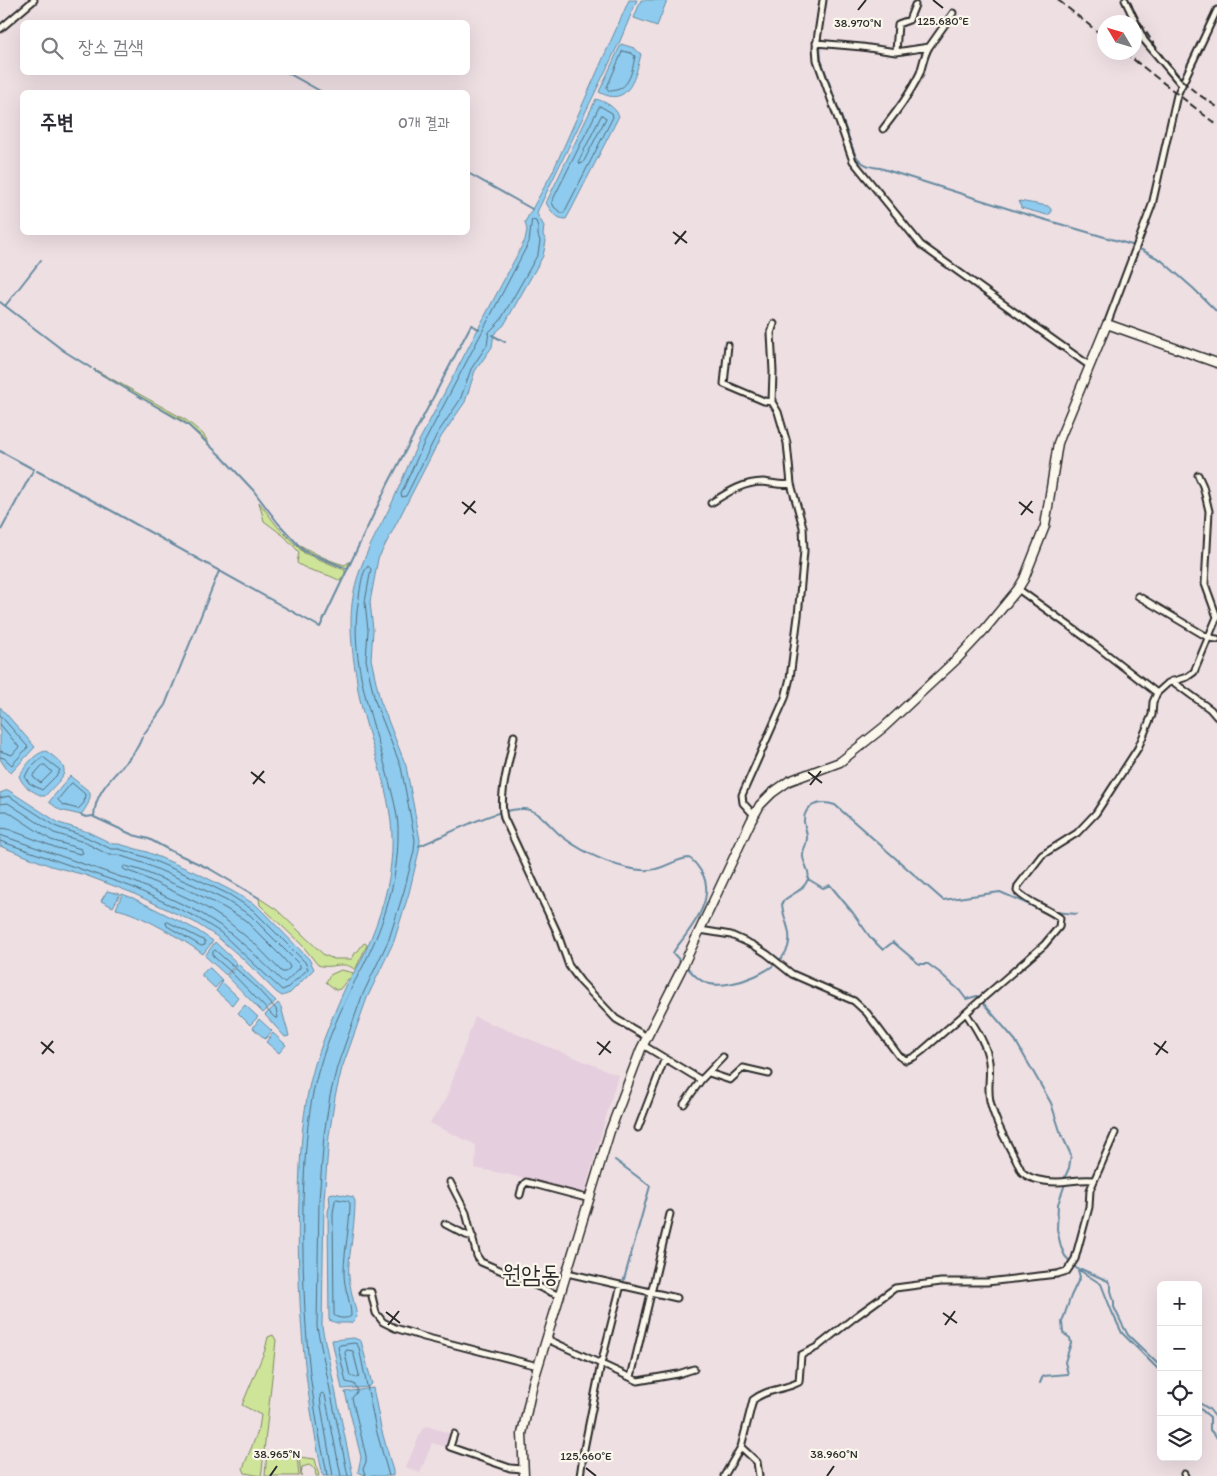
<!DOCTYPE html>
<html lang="ko">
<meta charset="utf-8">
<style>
body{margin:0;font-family:Itim,"Poor Story",sans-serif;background:#f7f7f7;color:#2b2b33}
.controls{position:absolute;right:15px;bottom:15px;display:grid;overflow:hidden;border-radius:8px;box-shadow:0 5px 20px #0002}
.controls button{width:45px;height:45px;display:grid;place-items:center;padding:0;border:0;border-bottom:1px solid #e1e1e2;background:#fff;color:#2b2b33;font:25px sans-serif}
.compass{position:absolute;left:1097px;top:15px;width:45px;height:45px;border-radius:50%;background:#fff;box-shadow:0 5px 20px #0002;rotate:308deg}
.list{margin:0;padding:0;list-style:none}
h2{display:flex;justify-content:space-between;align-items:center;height:65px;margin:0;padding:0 20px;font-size:21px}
h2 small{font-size:16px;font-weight:400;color:#7c7c81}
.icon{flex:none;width:28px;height:28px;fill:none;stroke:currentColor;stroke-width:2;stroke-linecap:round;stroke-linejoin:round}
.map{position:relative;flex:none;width:1217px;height:1476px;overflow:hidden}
.search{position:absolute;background:#fff;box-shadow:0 5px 20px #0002;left:20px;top:20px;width:450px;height:55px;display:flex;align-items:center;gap:12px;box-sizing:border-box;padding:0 18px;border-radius:8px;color:#7c7c81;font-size:19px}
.panel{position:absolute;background:#fff;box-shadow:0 5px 20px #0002;left:20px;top:90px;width:450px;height:145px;border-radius:8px}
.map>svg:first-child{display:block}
.built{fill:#e5cedd}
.green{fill:#cee499;stroke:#7c8862}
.water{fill:#8ecbee;stroke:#668ba0}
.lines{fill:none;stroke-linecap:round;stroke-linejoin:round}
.shore{stroke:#536b79;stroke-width:1}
.stream{stroke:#668ba0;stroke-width:2}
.minor-casing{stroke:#2b2b2b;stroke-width:9}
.secondary-casing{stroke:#2b2b2b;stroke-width:11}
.minor{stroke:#fbf7ec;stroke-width:5}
.secondary{stroke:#fbf7ec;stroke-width:8}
.rail{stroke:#2b2b2b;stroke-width:2;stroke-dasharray:8 4;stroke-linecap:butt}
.ticks{fill:none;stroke:#2b2b2b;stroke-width:2}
.labels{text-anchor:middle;stroke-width:4.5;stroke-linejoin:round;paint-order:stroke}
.quarter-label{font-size:24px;fill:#2b2b2b;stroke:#fbf7ec}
.ticks-label{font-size:12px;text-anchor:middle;fill:#2b2b2b;stroke:#fbf7ec;stroke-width:4.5;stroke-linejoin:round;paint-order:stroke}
</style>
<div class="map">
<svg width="1217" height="1476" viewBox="0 0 1217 1476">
<rect width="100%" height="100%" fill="#eedfe3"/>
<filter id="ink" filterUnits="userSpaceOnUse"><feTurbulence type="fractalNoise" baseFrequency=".02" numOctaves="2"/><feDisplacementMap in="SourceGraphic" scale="10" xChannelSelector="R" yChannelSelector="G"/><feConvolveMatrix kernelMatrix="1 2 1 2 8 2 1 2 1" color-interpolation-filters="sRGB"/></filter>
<g filter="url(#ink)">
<path class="built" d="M475 1017 618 1075 584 1194 506 1174 475 1168 476 1145 430 1123 446 1099Z
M427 1426 451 1434 447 1447 432 1443 420 1473 406 1467 422 1429Z"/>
<path class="green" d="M94 369 186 420 203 434 209 443 184 421 140 397Z
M259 502 277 526 304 553 345 570V574L340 581C326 572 311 573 297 563L299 552 284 536 264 521Z
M300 545C314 553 329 561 345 565L350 561 347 568C337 566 306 553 300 545Z
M259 898 277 910 324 955 334 959H352L355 953 358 951 363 944 365 943 367 945 355 970C344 959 331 970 318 965L302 945 260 905Z
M341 970 354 973 351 979H348L340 989 336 990 326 982 330 975Z
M273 1335 276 1340 262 1470 261 1476 245 1473 243 1468 259 1429 261 1415 242 1405 265 1350 268 1337Z
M267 1453 297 1456 299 1476H265Z
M299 1457 315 1459 319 1476H316L315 1469 309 1465 302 1467 301 1476Z"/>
<path class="water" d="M629 0H637L620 41 538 210 537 214 544 226 543 235 546 241 543 256 504 325 494 334 492 347 475 371 465 402 441 437 378 559 370 602 373 630 371 659 380 700 406 766 420 840 419 851 409 893 394 941 367 998 342 1068 335 1097 329 1136 324 1200 322 1327 353 1476H323C303 1384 296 1291 299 1197 300 1153 302 1107 315 1064 324 1037 335 1010 347 984 351 976 357 969 361 961 375 931 388 896 391 863 398 801 371 754 359 695 357 687 357 677 355 669 350 636 348 604 359 573 367 549 380 527 391 505 401 484 409 462 419 441L525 240 527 230 525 222 553 171Z
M641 0H667L657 26 634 18Z
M621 44 634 48 641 54C636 75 629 109 599 92Z
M596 99C606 102 615 107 619 116L571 210 566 219C556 219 551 211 546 203Z
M1019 201 1048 206 1051 209V213L1047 215 1021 208Z
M0 707 35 747 11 773 8 771 0 759Z
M46 751C75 771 65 774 45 796H42C32 791 23 787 19 776 25 767 34 753 46 751Z
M70 776 90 792C91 802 86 807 81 815L60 810 49 802Z
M8 790 59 823 88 832 113 844H119L147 852 199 874 232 891 256 905 263 912 309 959 314 969 290 993 282 996 276 992 242 958 216 936 194 922 130 892 85 875 51 866 0 846V793Z
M107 891 120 894 113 907 101 901Z
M122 894 133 898 195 929 213 941 203 954C184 940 139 913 116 909Z
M215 942 237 963 226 975 205 956Z
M238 964 276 1001 263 1013 227 976Z
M208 968H210L222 980 215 988 202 976V974Z
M222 982 238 997 232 1005 216 991Z
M278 1003 281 1007 289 1036 285 1037 265 1015Z
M245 1005 258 1017 250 1025 238 1013Z
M259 1019 272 1031 265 1039 253 1028Z
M273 1033 286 1045 279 1053 266 1042Z
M334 1193 353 1197 355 1201C355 1222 351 1243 349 1263 347 1282 354 1299 357 1317L351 1323H337L329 1320 328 1211 330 1205 329 1194Z
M354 1338 361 1341 372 1384 368 1387 343 1389H342L332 1340Z
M373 1388 381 1428 393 1471V1476H367L358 1472 361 1457 345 1392Z"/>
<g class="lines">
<path class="shore" d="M623 51 631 53 635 56C632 73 629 91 609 91L607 88Z
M600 106 612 113 613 117 567 207 564 213H561L554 207 552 202Z
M602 115 606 118 583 163 580 164 579 161Z
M532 220 536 221 538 227V235L540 241 538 254 500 321 489 332 487 345 471 369 460 400 437 434 406 496 402 497 401 494 424 443 529 242Z
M0 715 28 747 12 765 4 758 0 757
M0 724 19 747 12 755 0 751
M43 757 60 770 58 774 42 790 29 783 25 777 28 771Z
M43 765H45L52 772 41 783 34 778 33 776Z
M72 783 85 794 84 803 78 809 63 805 58 800Z
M0 798 9 796 57 827 86 837 111 849H119L145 857 197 879 230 895 253 910 305 962 308 969 287 988 282 990 220 932 196 917 132 887 0 841
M0 804 8 803 54 833 84 842 109 855H118L143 863 194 885 227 901 250 915 300 965V968L285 982H283L250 950 224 928 199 912 135 882 0 835
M0 811H7L51 840 81 849 83 853 80 854 57 848 8 829 0 828
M125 866 140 870 191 891 223 907 245 920 282 957 289 965 290 968 285 972H282L255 944 227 921 202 905 139 875 125 870 123 868Z
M168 922 205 941V945L201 946 167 926 166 923Z
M215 950 254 985 276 1009 278 1018H275L230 971 213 956V952Z
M337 1199 348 1201 350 1203C350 1227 344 1250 344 1273 344 1289 351 1301 351 1316 348 1319 338 1319 334 1315L333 1213 335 1201Z
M347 1350 353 1351 359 1375 358 1378 350 1376 345 1353Z
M327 1476C326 1464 322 1451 320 1439 316 1418 313 1396 310 1374 304 1316 302 1258 303 1200 305 1161 306 1122 315 1084 323 1050 337 1018 352 987 356 978 361 971 365 962 384 924 398 879 398 836 399 819 394 801 390 785 375 723 347 662 359 597 361 586 361 574 368 566L371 569 365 602 368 630 366 660 375 701 401 767 415 840 414 851 404 891 389 939 362 996 337 1067 330 1096 324 1135 319 1200 317 1327 348 1476
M333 1476 321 1406 320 1395 322 1393 325 1395 341 1476
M366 1476 363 1469 366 1462V1456L352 1398 357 1392V1388L354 1384 346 1382 338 1347 340 1345 354 1343 357 1344 359 1348 376 1429 389 1476"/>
<path class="stream" d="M820 47 821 60 854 152C859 164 869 167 880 168L1022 213 1132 245 1161 260 1194 289 1217 312
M286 72 322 92
M468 173 532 209
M0 302 64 351 91 368
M5 306 41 260
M492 335 505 342
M94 370 188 425 223 458 253 490 278 523 304 551 348 569
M0 451 33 469
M37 471 112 511 320 627 388 484 471 325 479 329
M8 517 34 469
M0 532 7 519
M144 734 165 705 219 571
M142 737C132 767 95 780 94 817L133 835 149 839 171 851 210 869 259 898
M81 815 86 817 93 816
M419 846C447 835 495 808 524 809 541 810 551 829 564 838 584 853 623 872 649 870 663 870 674 859 689 858 696 862 698 867 702 873 717 900 689 930 674 951L673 953 682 963
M808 879 823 888 830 885 853 913 870 937 882 949H884L893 942 919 964H928L939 972 960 991 966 999 977 996 1015 1040 1051 1103 1060 1131 1071 1155 1069 1168 1064 1179
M1054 912 1077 914
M686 966C693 974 700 982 710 984 733 989 781 970 788 947 793 930 782 919 782 902 790 894 804 891 808 879 811 872 804 865 803 857 802 850 807 845 807 838 807 833 805 827 804 822 803 804 821 800 835 805L943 900 1000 892 1044 911
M615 1160 650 1186 623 1283
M1065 1184 1058 1204 1057 1229 1061 1247 1065 1256 1076 1268 1101 1284 1112 1312 1122 1333 1161 1372
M1040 1383 1043 1376 1068 1374 1065 1362 1071 1343 1070 1338 1063 1333 1062 1322 1071 1296 1080 1277 1078 1270 1081 1269 1108 1281 1111 1286V1291L1114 1301V1307L1122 1324 1128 1335 1161 1367
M1198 1402 1209 1409 1217 1419
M1198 1407 1210 1417V1430L1217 1438
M585 1457 603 1369 616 1315
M583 1476 584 1464"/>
<defs>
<path id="minor" d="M823 0 816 47 817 60 853 161 921 245 1090 366
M1125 0 1144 40 1182 85
M0 29 34 0
M816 43 862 47 896 52 929 47 953 13
M896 52 898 24 909 20 915 5
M883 129C897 111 910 94 920 73 923 64 924 55 929 47
M1107 324 1152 205 1177 95 1217 10
M728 345 724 384 764 401 772 402
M711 503C727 493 743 482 763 482 773 483 782 486 791 484
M1018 589 1086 638 1157 693
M1138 596 1209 638 1217 639
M1172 681 1210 709 1217 717
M514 736C510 760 498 795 504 818L557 932 569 966 581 982 616 1019 647 1037
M754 815 743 803 742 795 785 698 790 678 798 616 804 551 803 527 791 484 787 443 778 412 772 402 773 372 771 333 774 324
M700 930 731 935 753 945 767 954 792 974 854 1001 867 1013 899 1056 906 1060 914 1057 922 1051 1044 945 1059 927 1060 918C1047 908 1028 903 1017 891L1018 886 1042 855 1077 833 1096 813 1138 748 1152 715 1153 702 1157 693 1168 683 1187 677 1194 672 1217 617 1205 584 1209 511 1203 486 1198 475
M966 1013C975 1027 987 1045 989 1062 991 1075 987 1088 990 1101 996 1126 1011 1149 1022 1172 1032 1182 1056 1183 1069 1181 1078 1180 1085 1179 1094 1180
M643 1045 701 1080
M709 1073 730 1080 743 1068 769 1074
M684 1104 701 1080 723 1057
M638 1128 665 1058
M450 1182 466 1213 477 1256 481 1262 560 1296
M520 1195 522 1187 526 1182 590 1199
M445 1224 466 1235 473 1237
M567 1273 677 1298
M363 1292H371L376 1313 383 1322 395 1328 424 1337 538 1366
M547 1339 638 1381 678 1374 694 1369
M631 1377 670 1214
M454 1434 450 1447 510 1468 523 1469
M741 1447 757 1462 759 1476
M1184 1474 1185 1476
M580 1476 584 1449 601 1364 621 1285
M724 1476 741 1447 753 1400C766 1389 784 1390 799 1382L801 1355 817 1347 855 1317 895 1288 941 1282H987L1057 1274 1067 1271 1075 1259 1089 1207 1090 1190 1115 1133"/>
<path id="secondary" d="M524 1476 522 1434 533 1383 610 1131 641 1049 681 970 751 821 760 805 772 793 789 781 840 762 884 727 957 659 985 629 1018 589 1024 579 1045 526 1058 443 1107 324 1217 363"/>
</defs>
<use href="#minor" class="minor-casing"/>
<use href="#secondary" class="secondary-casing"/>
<use href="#minor" class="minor"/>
<use href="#secondary" class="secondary"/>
<path class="rail" d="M1058 0 1104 37
M1129 0C1142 29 1162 58 1183 81 1192 91 1206 99 1217 107
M1124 52 1217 125"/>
</g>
</g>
<path class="ticks" d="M933 0 943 8M858 10 866 0M673 232 687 243M675 244 686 231M462 502 476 513M1019 502 1033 513M464 514 475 501M1021 515 1032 501M251 772 265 783M808 772 822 783M253 784 264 771M810 785 821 771M41 1042 54 1053M597 1042 611 1053M1154 1043 1168 1053M42 1054 53 1041M599 1055 610 1041M1156 1055 1166 1041M386 1312 400 1323M943 1313 957 1323M388 1325 399 1311M945 1325 955 1311M586 1468 596 1476M270 1476 277 1466M827 1476 834 1466"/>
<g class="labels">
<g class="quarter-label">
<text x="531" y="1282">원암동</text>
</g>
</g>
<g class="ticks-label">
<text x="943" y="25">125.680°E</text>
<text x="858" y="27">38.970°N</text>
<text x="277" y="1458">38.965°N</text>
<text x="834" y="1458">38.960°N</text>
<text x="586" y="1460">125.660°E</text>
</g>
</svg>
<div class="controls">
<button>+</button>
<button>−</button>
<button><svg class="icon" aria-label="locate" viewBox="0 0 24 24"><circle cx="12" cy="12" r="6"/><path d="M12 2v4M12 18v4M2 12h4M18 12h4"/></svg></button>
<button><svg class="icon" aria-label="layers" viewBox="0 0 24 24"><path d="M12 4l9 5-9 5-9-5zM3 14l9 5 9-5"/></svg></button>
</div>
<svg class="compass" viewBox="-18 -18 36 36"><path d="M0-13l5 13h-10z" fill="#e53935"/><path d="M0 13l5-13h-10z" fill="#7c7c81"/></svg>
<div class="search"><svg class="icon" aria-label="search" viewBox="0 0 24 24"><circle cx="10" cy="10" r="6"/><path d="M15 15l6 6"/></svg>장소 검색</div>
<section class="panel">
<h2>주변<small>0개 결과</small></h2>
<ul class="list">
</ul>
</section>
</div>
